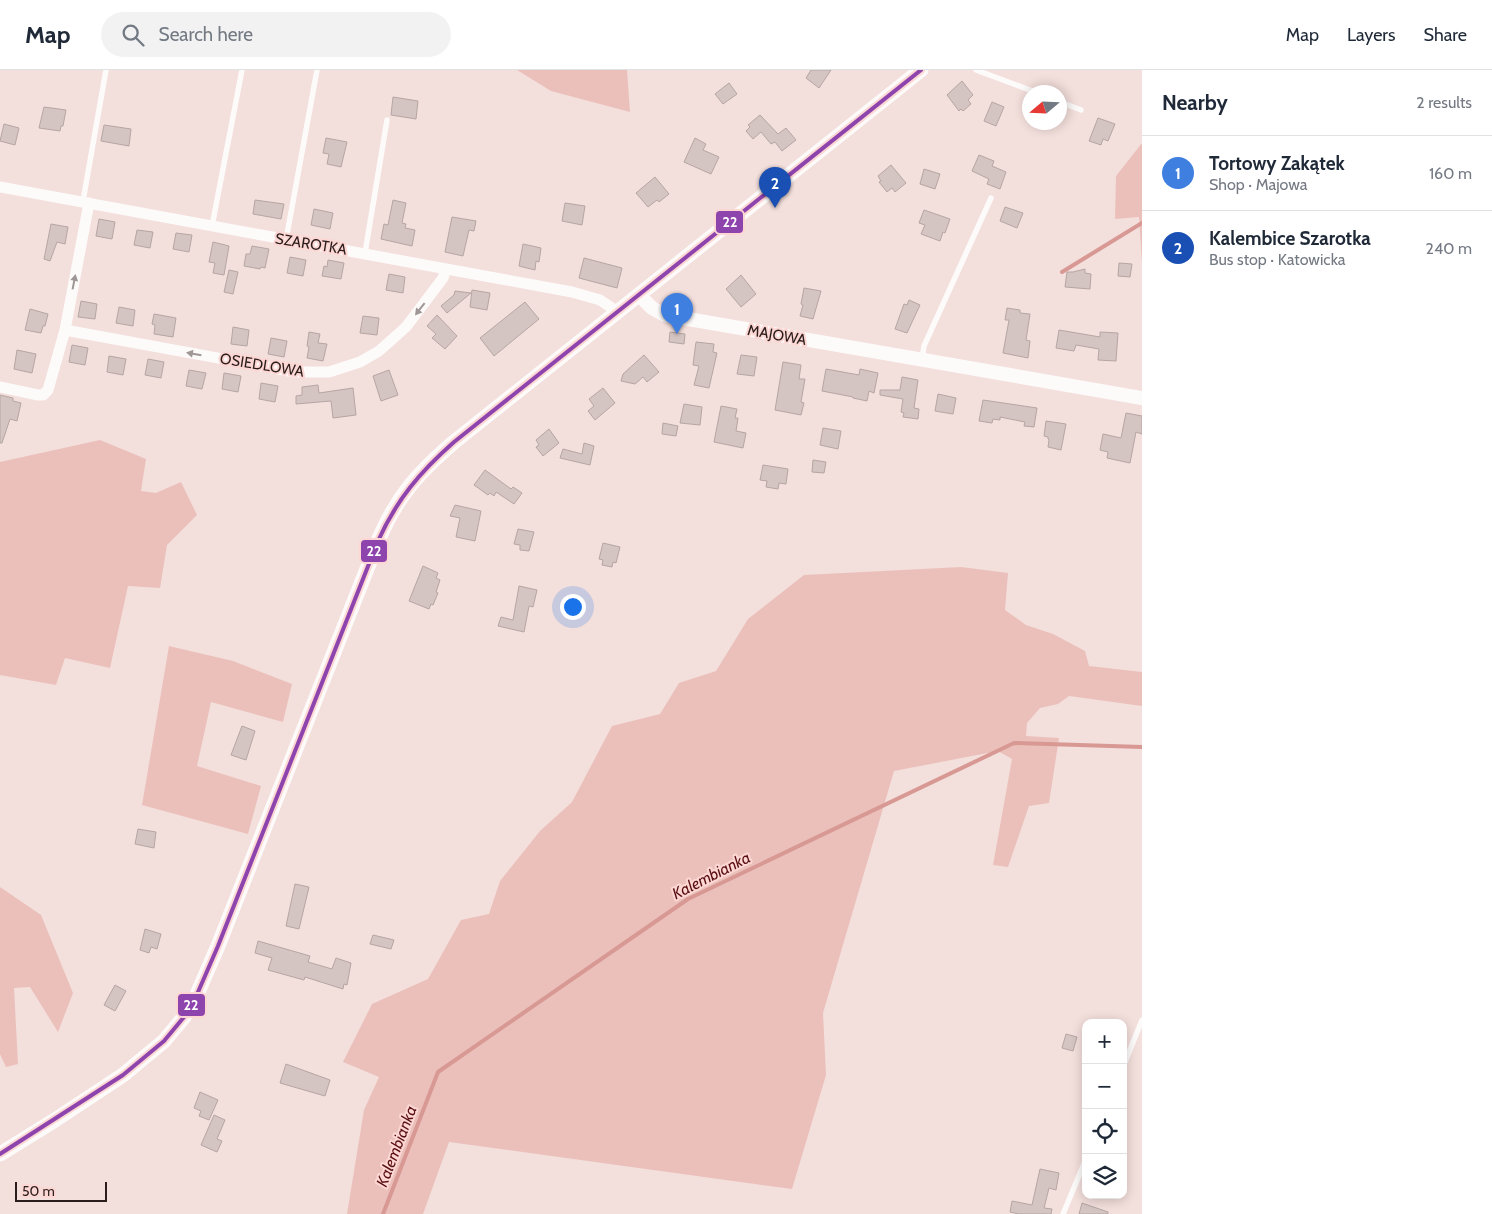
<!DOCTYPE html>
<meta charset="utf-8">
<style>
body{margin:0;font-family:Cabin,sans-serif;background:#f2f2f3;color:#1f2937}
.controls{position:absolute;right:15px;bottom:15px;display:grid;overflow:hidden;border-radius:10px;box-shadow:0 2px 12px #0003}
.controls button{width:45px;height:45px;display:grid;place-items:center;padding:0;border:0;border-bottom:1px solid #e0e1e3;background:#fff;color:#1f2937;font:25px sans-serif}
.compass{position:absolute;left:1022px;top:15px;width:45px;height:45px;border-radius:50%;background:#fff;box-shadow:0 2px 12px #0003;rotate:251deg}
.scale{position:absolute;left:15px;bottom:12px;width:92px;box-sizing:border-box;padding-left:5px;border:2px solid #2a1d1c;border-top:0;font-size:14px;line-height:18px;white-space:nowrap;color:#2a1d1c;-webkit-text-stroke:4px #fcd7d3;paint-order:stroke}
.you{position:absolute;left:572px;top:536px;width:18px;height:18px;margin:-12px;border:4px solid #fff;border-radius:50%;background:#1a73e8;box-shadow:0 0 0 8px #1a73e833}
.badge{display:grid;place-items:center;width:32px;height:32px;border-radius:50%;background:#db2777;color:#fff;font-size:16px;font-weight:700}
.pin{position:absolute;translate:-50% -41px;filter:drop-shadow(0 1px 2px #0008)}
.pin::after{content:'';position:absolute;top:26px;width:18px;height:15px;background:inherit;clip-path:polygon(0 0,100% 0,50% 100%)}
.list{margin:0;padding:0;list-style:none}
h2{display:flex;justify-content:space-between;align-items:center;height:65px;margin:0;padding:0 20px;font-size:21px}
h2 small{font-size:16px;font-weight:400;color:#747a83}
.list li{display:grid;grid-template-columns:32px 1fr auto;gap:15px;align-items:center;box-sizing:border-box;height:75px;padding:0 20px;border-top:1px solid #e0e1e3}
.list b{display:block;font-size:19px;white-space:nowrap}
.list p{margin:0;font-size:16px;white-space:nowrap;color:#747a83}
.list em{font-size:16px;font-style:normal;color:#747a83}
.icon{flex:none;width:28px;height:28px;fill:none;stroke:currentColor;stroke-width:2;stroke-linecap:round;stroke-linejoin:round}
.map{position:relative;flex:none;width:1142px;height:1144px;overflow:hidden}
header{display:flex;align-items:center;gap:30px;box-sizing:border-box;height:70px;padding:0 25px;background:#fff;border-bottom:1px solid #e0e1e3}
header strong{font-size:24px}
nav{display:flex;gap:28px;margin-inline-start:auto;font-size:18px}
.search{width:350px;height:45px;background:#f2f2f3;display:flex;align-items:center;gap:12px;box-sizing:border-box;padding:0 18px;border-radius:28px;color:#747a83;font-size:19px}
main{display:flex}
aside{flex:1;background:#fff}
.map>svg:first-child{display:block}
.green{fill:#ebc0bb}
.lines{fill:none;stroke-linecap:round;stroke-linejoin:round}
.stream{stroke:#d89893;stroke-width:4}
.building{fill:#d4c4c2;stroke:#b5a6a4}
.service{stroke:#fdfafa;stroke-width:5.5}
.minor{stroke:#fdfafa;stroke-width:11}
.tertiary{stroke:#fdfafa;stroke-width:14}
.secondary{stroke:#fdfafa;stroke-width:15}
.bus-1-casing{stroke:#fcd7d3;stroke-width:8}
.bus-1{stroke:#8e44ad;stroke-width:4}
.oneway{fill:#9e9796}
.labels{text-anchor:middle;stroke-width:4;stroke-linejoin:round;paint-order:stroke}
.street-label{font-size:15px;fill:#2a1d1c;stroke:#fcd7d3}
.water-label{font-size:16px;font-style:italic;fill:#590e11;stroke:#fcd7d3}
.line-badge{stroke:#fcd7d3;stroke-width:2}
.badge-label{font-size:14px;text-anchor:middle;font-weight:bold;fill:#fff}
</style>
<header>
<strong>Map</strong>
<div class="search"><svg class="icon" aria-label="search" viewBox="0 0 24 24"><circle cx="10" cy="10" r="6"/><path d="M15 15l6 6"/></svg>Search here</div>
<nav><a>Map</a><a>Layers</a><a>Share</a></nav>
</header>
<main>
<div class="map">
<svg width="1142" height="1144" viewBox="0 0 1142 1144">
<rect width="100%" height="100%" fill="#f3dfdc"/>
<path class="green" d="M517 0H627L630 42 551 21Z
M1142 73V193L1139 147 1115 149 1116 106Z
M100 370 146 389 141 421 156 423 181 412 197 445 167 475 160 518 128 516 110 598 65 588 56 615 0 605V392Z
M961 497 1008 503 1005 540 1026 555 1053 564 1085 581 1089 596 1142 602V636L1069 626 1058 634 1040 638 1027 653 1026 666 1059 668 1049 733 1029 736 1008 797 993 795 1012 689 998 681 894 701 823 943 826 1005 792 1119 449 1072 423 1144H347L364 1040 379 1007 343 992 372 934 428 909 461 850 489 844 500 811 540 761 572 732 612 656 660 644 679 613 716 601 748 549 804 505Z
M169 576 233 591 292 614 283 652 211 632 197 696 261 716 248 764 142 735Z
M0 817 41 845 73 923 58 962 30 917 14 918 18 994 6 997 0 984Z"/>
<g class="lines">
<path class="stream" d="M1062 202 1142 153
M383 1144 438 1002 688 829 1014 673 1142 677"/>
</g>
<path class="building" d="M811 0H831L819 18 806 8Z
M962 11 973 25 968 30 971 34 963 41 961 39 959 41 947 25Z
M729 13 737 24 723 34 715 24Z
M393 27 418 31 416 49 391 45Z
M992 32 1004 37 996 56 984 51Z
M44 37 66 40 63 56H61L60 61 39 58Z
M760 45 778 64 786 58 796 70 782 81 775 72 771 74 761 62 753 69 746 61 750 57 748 55Z
M1098 48 1115 54 1108 71 1103 69 1101 75 1089 71Z
M4 54 19 58 15 75 0 71Z
M104 55 131 59 129 76 101 71Z
M326 68 347 72 341 97 327 94 329 84 323 83Z
M695 68 706 74 703 80 719 87 711 104 684 92Z
M979 85 994 91 992 96 1006 102 1000 119 987 114 989 109 972 101Z
M891 95 906 113 895 122 892 118 887 122 879 112 881 111 878 106Z
M924 99 940 104 935 119 920 114Z
M655 107 669 124 659 132 657 130 648 137 636 123Z
M255 130 284 134 281 149 253 144Z
M393 130 406 133 402 153 406 154 405 158 415 160 412 176 381 169 384 154 388 155Z
M565 133 585 136 582 155 562 151Z
M1005 137 1023 143 1017 158 1000 151Z
M314 139 333 143 330 159 311 155Z
M924 140 950 149 945 163 943 162 940 171 921 164 925 155 919 153Z
M452 147 476 151 474 161 469 160 463 186 445 182Z
M99 149 115 152 112 169 96 166Z
M51 154 68 157 65 174 57 172 50 191 44 189Z
M137 160 153 162 150 178 134 175Z
M176 163 192 165 189 182 173 179Z
M213 172 229 176 224 205 213 203 215 193 209 192Z
M523 174 541 178 539 192 536 191 535 200 519 196Z
M252 176 269 179 265 198 261 197 260 199 244 196 246 184H250Z
M290 187 306 190 303 206 287 203Z
M584 188 622 198 617 218 579 208Z
M328 190 344 193 341 209 322 206 324 196 327 197Z
M1119 193 1132 194 1130 207 1118 206Z
M1085 199V203L1091 204 1090 219 1065 217 1067 202H1073Z
M229 200 238 202 233 224 224 222Z
M389 204 405 207 403 223 386 220Z
M741 205 756 224 741 237 726 219Z
M804 218 821 221 813 249 800 246 803 235 801 234Z
M472 220 490 223 487 240 470 237Z
M455 221 471 223 447 243 441 236 454 225Z
M909 230 920 235 907 263 895 259 904 234 907 235Z
M81 231 97 234 95 249 78 247Z
M525 232 539 249 494 286 480 268Z
M119 237 135 240 133 256 116 253Z
M1007 238 1020 240V243L1030 244 1026 270 1030 271 1028 288 1003 283 1009 250H1005Z
M30 239 48 244 45 256H43L41 263 25 260Z
M154 244 176 248 173 267 154 264 155 255 152 254Z
M437 245 457 266 445 279 432 268 436 264 427 256Z
M363 246 379 248 377 265 360 263Z
M233 257 249 260 247 276 231 274Z
M1059 260 1100 267V262L1118 263 1116 291 1098 290 1099 279 1076 275 1074 281 1056 278Z
M309 262 320 264 318 273 327 274 323 291 307 288 309 277 307 276Z
M670 262 685 264 684 274 669 272Z
M271 268 287 271 284 287 268 284Z
M696 272 714 274 713 282 717 283 709 318 694 315 699 296 693 295Z
M72 275 88 278 85 295 69 292Z
M17 280 36 284 32 303 14 299Z
M644 285 659 302 647 312 643 307 635 314 621 311 623 304Z
M741 285 757 287 754 306 737 304Z
M109 286 126 289 123 305 107 302Z
M148 289 164 292 161 308 145 305Z
M783 292 801 295 799 309H805L801 332 804 333 801 345 775 340Z
M826 299 859 305 860 299 878 303 874 323 869 321 867 331 853 328V327L822 321Z
M189 300 206 303 202 319 186 316Z
M389 300 398 325 381 331 373 306Z
M224 303 241 306 238 322 222 319Z
M902 307 918 310 914 338 919 339 918 349 903 347 904 343 901 342 903 329 880 325V320H900Z
M261 313 278 316 275 332 259 329Z
M318 315 319 323 353 318 356 345 333 348 331 331 296 334V326L302 325V317Z
M603 318 615 333 595 350 588 341 594 336 589 329Z
M938 324 956 328 953 344 935 341Z
M0 325 13 328V331L21 333 17 351 10 349 2 373H0Z
M983 330 1037 338 1034 357 1024 356 1025 352 1000 347V350L993 349 992 353 979 351Z
M684 334 702 337 700 355 680 353Z
M721 336 737 339 735 348H738L736 361 746 363 743 378 714 372Z
M1126 343 1142 346V364L1136 362 1130 393 1107 388 1108 382 1100 380 1103 364 1121 368Z
M1046 351 1066 354 1061 380 1048 377 1049 370 1048 369V367L1044 366Z
M663 353 678 356 676 366 662 364Z
M823 358 841 361 838 379 820 375Z
M549 359 559 373 543 386 536 377 539 375 536 370Z
M584 373 594 376 590 395 560 388 563 379 582 384Z
M813 390 826 392 824 403 812 402Z
M763 395 788 399 786 414 779 413 778 419 766 417 767 411 760 410Z
M485 400 511 419 513 417 522 423 514 434 496 422 494 426 490 423 488 425 474 415Z
M455 435 481 441 475 471 456 467 460 448 450 446Z
M518 459 534 462 529 481 520 480V475L514 474Z
M603 473 620 477 616 493 613 492 612 497 602 495 603 490 599 489Z
M423 496 438 503 436 508 440 510 436 522 438 523 433 535 431 534 429 539 409 531Z
M519 516 537 520 533 537 529 536 524 562 498 556 501 547 513 550Z
M242 656 255 661 246 690 231 685Z
M138 759 156 762 154 778 135 774Z
M295 814 309 817 299 859 286 856Z
M145 859 161 864 157 879 151 877 149 883 140 880Z
M373 865 394 870 391 879 370 874Z
M258 871 310 886 308 892 332 899 336 888 351 893 347 915 344 914 343 919 305 907 304 910 268 900 272 888 255 883Z
M115 915 126 921 115 941 104 935Z
M1066 964 1077 967 1073 981 1062 978Z
M286 994 330 1010 325 1026 280 1013Z
M200 1022 218 1030 209 1050 199 1046 201 1041 194 1038Z
M214 1045 225 1050 217 1069 222 1071 217 1082 201 1075Z
M1040 1099 1059 1103 1056 1120 1049 1118 1044 1138 1052 1139 1051 1144H1019L1010 1142 1012 1131 1032 1135Z
M1082 1133 1108 1142V1144H1079Z"/>
<g class="lines">
<path class="service" d="M976 0 1035 22
M1060 32 1081 40
M83 131 106 0
M212 156 242 0
M286 170 317 0
M365 183 387 50
M922 289 924 276 991 128
M1123 997 1142 950
M1063 1144 1086 1089"/>
<path class="minor" d="M0 117 572 222 600 230 618 242
M65 260 294 302H329L360 292 379 281 406 257 443 208 446 199
M0 317 38 325H43L48 320 65 260 89 133"/>
<path class="tertiary" d="M639 225 652 238 665 245 1142 328"/>
<path class="secondary" d="M0 1084 55 1050 123 1005 164 971 184 947 195 929 218 876 378 471C397 426 418 403 454 372L921 0"/>
<defs>
<path id="bus-1" d="M0 1084 123 1005 164 971 184 947 195 929 218 876 378 471C397 429 420 402 454 372L921 0"/>
</defs>
<use href="#bus-1" class="bus-1-casing"/>
<use href="#bus-1" class="bus-1"/>
</g>
<defs><path id="oneway-solid" d="M-6-.8H1V-3.2L6.5 0L1 3.2V.8H-6Z" transform="scale(1.25)"/></defs>
<g class="oneway">
<use href="#oneway-solid" transform="translate(74 212) rotate(-79)"/>
<use href="#oneway-solid" transform="translate(420 239) rotate(128)"/>
<use href="#oneway-solid" transform="translate(194 284) rotate(-170)"/>
</g>
<g class="labels">
<g class="street-label">
<text transform="translate(311 174) rotate(9)" y="5">SZAROTKA</text>
<text transform="translate(777 265) rotate(10)" y="5">MAJOWA</text>
<text transform="translate(262 295) rotate(9)" y="5">OSIEDLOWA</text>
</g>
<g class="water-label">
<text transform="translate(711 805) rotate(-27)" y="6">Kalembianka</text>
<text transform="translate(396 1076) rotate(-69)" y="6">Kalembianka</text>
</g>
</g>
<g class="line-badge">
<rect x="715" y="140" width="29" height="24" rx="5" fill="#8e44ad"/>
<rect x="360" y="469" width="28" height="24" rx="5" fill="#8e44ad"/>
<rect x="177" y="923" width="29" height="24" rx="5" fill="#8e44ad"/>
</g>
<g class="badge-label">
<text x="730" y="157">22</text>
<text x="374" y="486">22</text>
<text x="191" y="940">22</text>
</g>
</svg>
<div class="controls">
<button>+</button>
<button>−</button>
<button><svg class="icon" aria-label="locate" viewBox="0 0 24 24"><circle cx="12" cy="12" r="6"/><path d="M12 2v4M12 18v4M2 12h4M18 12h4"/></svg></button>
<button><svg class="icon" aria-label="layers" viewBox="0 0 24 24"><path d="M12 4l9 5-9 5-9-5zM3 14l9 5 9-5"/></svg></button>
</div>
<svg class="compass" viewBox="-18 -18 36 36"><path d="M0-13l5 13h-10z" fill="#e53935"/><path d="M0 13l5-13h-10z" fill="#747a83"/></svg>
<div class="scale">50 m</div>
<div class="you"></div>
<div class="pin badge" style="left:677px;top:264px;background:#3f7fe0">1</div>
<div class="pin badge" style="left:775px;top:138px;background:#1a4fb4">2</div>
</div>
<aside>
<h2>Nearby<small>2 results</small></h2>
<ul class="list">
<li><span class="badge" style="background:#3f7fe0">1</span><div><b>Tortowy Zakątek</b><p>Shop · Majowa</p></div><em>160 m</em></li>
<li><span class="badge" style="background:#1a4fb4">2</span><div><b>Kalembice Szarotka</b><p>Bus stop · Katowicka</p></div><em>240 m</em></li>
</ul>
</aside>
</main>
